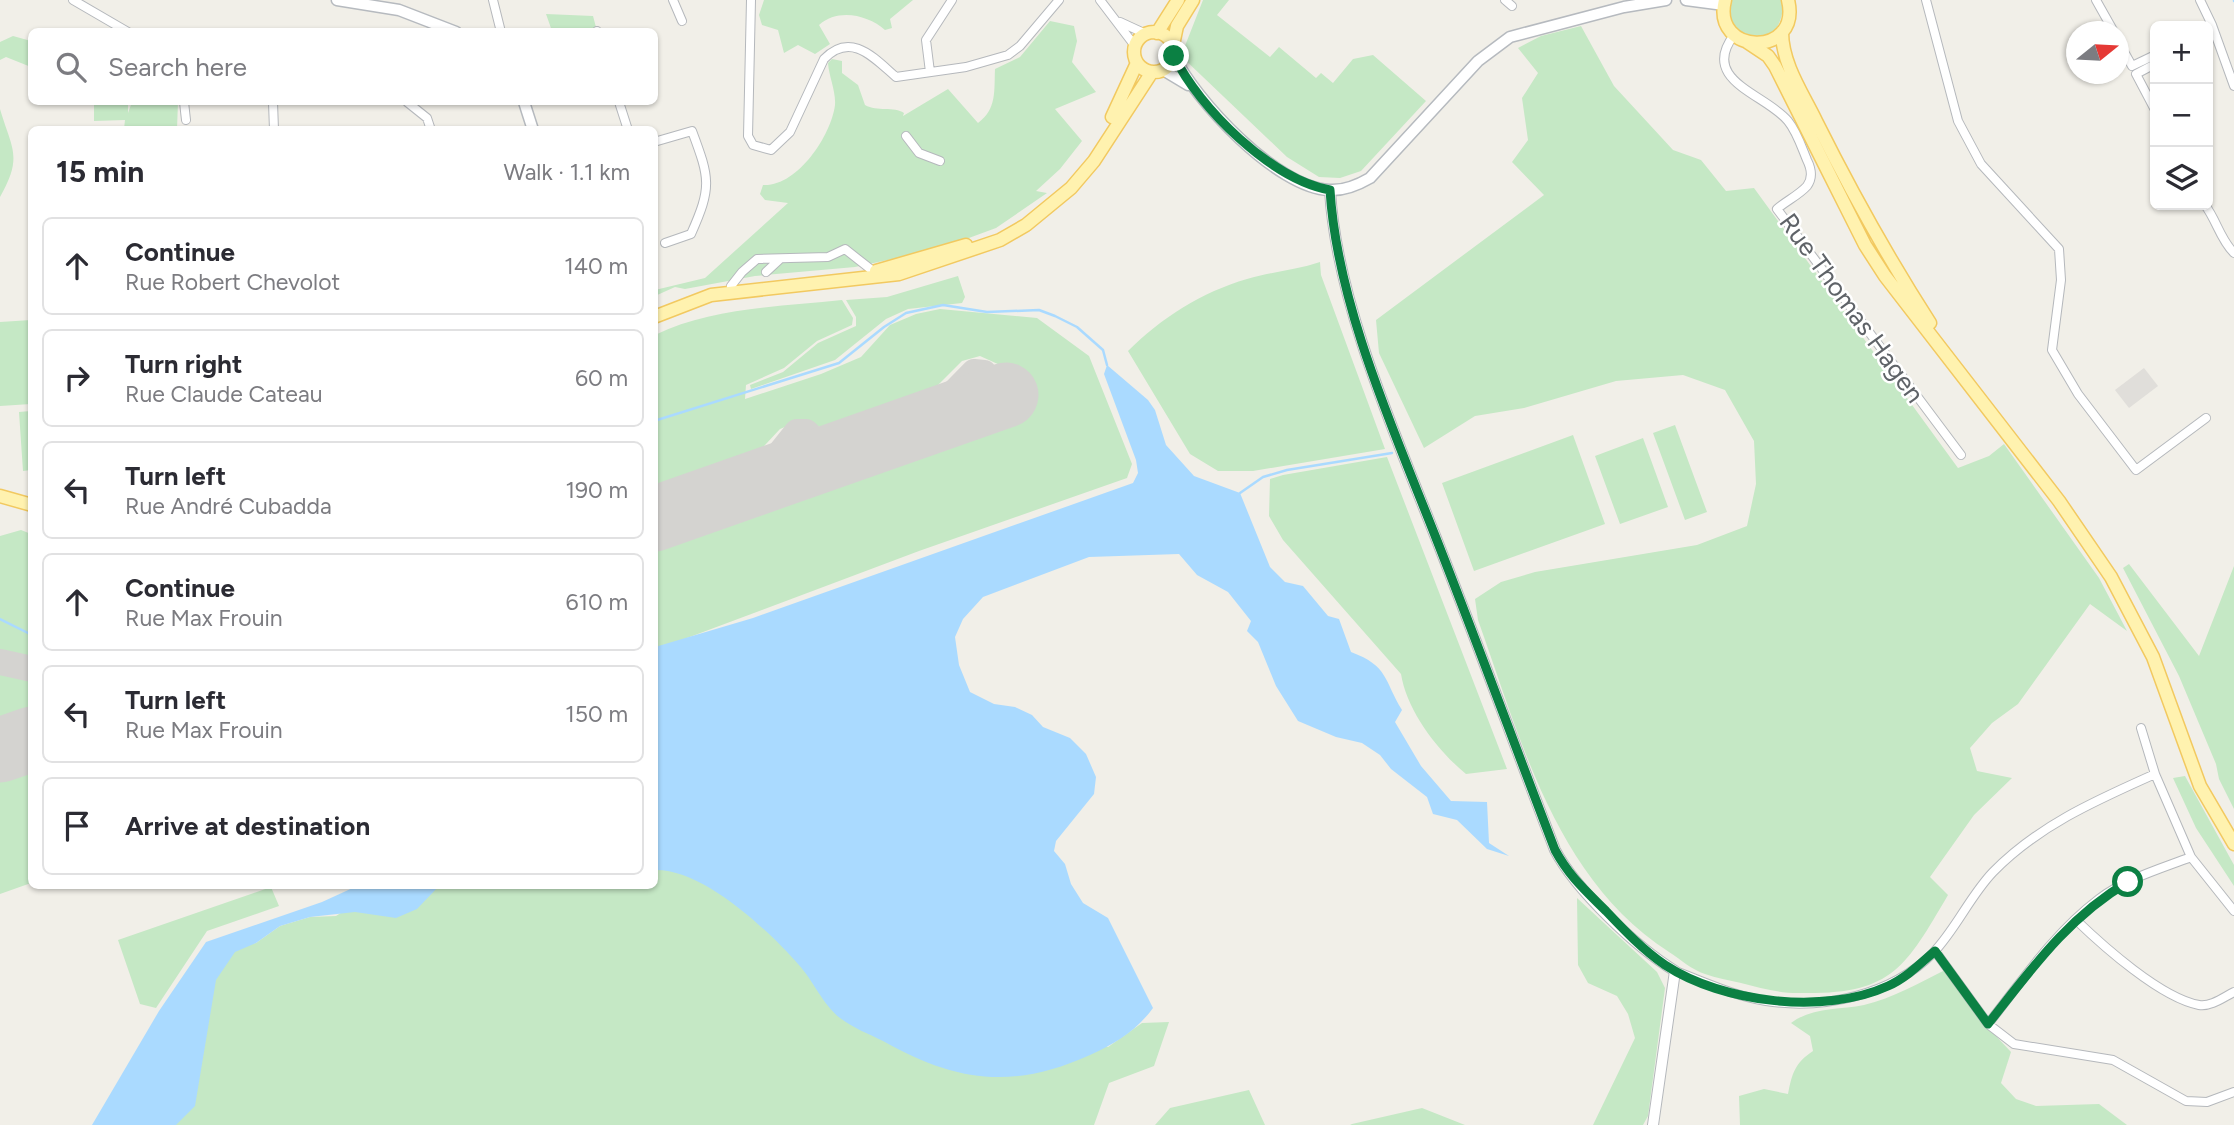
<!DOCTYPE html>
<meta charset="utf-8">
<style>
body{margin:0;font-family:Figtree,sans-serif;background:#f7f7f7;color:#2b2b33}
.controls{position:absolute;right:21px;top:21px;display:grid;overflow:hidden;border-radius:10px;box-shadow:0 2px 5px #0004}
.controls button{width:63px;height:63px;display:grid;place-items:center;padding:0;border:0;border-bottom:2px solid #e1e1e2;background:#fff;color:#2b2b33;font:35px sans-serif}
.compass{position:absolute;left:2066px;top:21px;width:63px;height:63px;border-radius:50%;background:#fff;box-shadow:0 2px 5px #0004;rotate:72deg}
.stop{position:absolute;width:21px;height:21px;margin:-16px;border:5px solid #0b8043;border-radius:50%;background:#fff}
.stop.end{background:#0b8043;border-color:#fff;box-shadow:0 2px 7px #0008}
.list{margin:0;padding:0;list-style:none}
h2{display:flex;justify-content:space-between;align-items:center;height:91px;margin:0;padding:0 28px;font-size:30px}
h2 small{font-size:23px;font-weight:400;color:#7c7c81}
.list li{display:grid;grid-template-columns:46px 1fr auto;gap:21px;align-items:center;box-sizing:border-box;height:98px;margin:0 14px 14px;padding:0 14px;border:2px solid #e1e1e2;border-radius:10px}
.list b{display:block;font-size:26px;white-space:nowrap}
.list p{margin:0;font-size:23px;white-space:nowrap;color:#7c7c81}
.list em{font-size:23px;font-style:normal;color:#7c7c81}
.icon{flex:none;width:38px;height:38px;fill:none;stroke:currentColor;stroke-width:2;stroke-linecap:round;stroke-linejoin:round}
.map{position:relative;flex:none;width:2234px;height:1125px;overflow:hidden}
.search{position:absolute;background:#fff;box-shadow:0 2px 5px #0004;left:28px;top:28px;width:630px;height:77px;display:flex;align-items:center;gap:18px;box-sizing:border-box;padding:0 24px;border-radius:10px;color:#7c7c81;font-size:26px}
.panel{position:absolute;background:#fff;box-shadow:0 2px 5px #0004;left:28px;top:126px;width:630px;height:763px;border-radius:10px}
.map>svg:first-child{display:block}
.industrial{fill:#e0deda}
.green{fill:#c5e8c5}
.water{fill:#aadaff}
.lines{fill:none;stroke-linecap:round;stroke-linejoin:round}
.stream{stroke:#aadaff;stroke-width:2.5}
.taxiway{stroke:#d4d3d0;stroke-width:26}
.runway{stroke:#d4d3d0;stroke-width:65}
.minor-casing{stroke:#b5b8bc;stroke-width:10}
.tertiary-casing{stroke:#b5b8bc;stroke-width:12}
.secondary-casing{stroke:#b6babf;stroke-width:13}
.primary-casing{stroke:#f2c960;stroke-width:15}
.minor{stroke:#fff;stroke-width:8}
.tertiary{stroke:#fff;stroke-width:10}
.secondary{stroke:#fff;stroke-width:10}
.primary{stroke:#fff2af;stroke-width:12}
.route{stroke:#0b8043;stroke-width:9}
.labels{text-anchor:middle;stroke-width:5;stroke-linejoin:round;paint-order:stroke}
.street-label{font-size:26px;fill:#5f6368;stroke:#fff}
</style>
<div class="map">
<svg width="2234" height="1125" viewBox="0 0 2234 1125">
<rect width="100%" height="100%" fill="#f1efe8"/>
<path class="industrial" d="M2144 368 2158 386 2129 408 2115 390Z"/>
<path class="green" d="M764 0H913L890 19 892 28 885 30C868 15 838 8 819 25L830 44 815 54 798 45 784 53 778 30 762 25 759 15Z
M1203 0H1229L1217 15 1270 57 1279 47 1316 78 1321 73 1333 83 1353 59 1373 55 1426 101 1361 171 1340 178 1319 177 1287 157 1181 56Z
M1729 0H1782C1787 23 1766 52 1741 35 1737 32 1733 26 1729 22Z
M546 14 593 16 597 31H552Z
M1050 21 1074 26 1077 41 1072 62 1096 92 1055 109 1082 141 1060 169 1036 191 1047 193 996 228 939 249 855 267 755 276 685 289 675 287 655 296V290L705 278 788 203 765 200 760 194 763 185C797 187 831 136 835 105 836 91 829 77 828 63L832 59 842 61V73L858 85 865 105C877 112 894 106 904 113L903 116 948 89 978 123C997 109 994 91 995 69L1020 57Z
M1581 26 1614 86 1673 150 1701 160 1726 191 1754 188 1958 468 1989 456 2004 444 2099 578 2127 631 2090 604 2018 704 1992 723 1970 748 1977 771 2012 778 1974 815 1930 877 1948 895C1904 970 1891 995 1798 993 1778 993 1760 988 1741 983 1729 980 1716 978 1705 974 1692 970 1680 959 1669 952 1556 879 1521 740 1478 620L1475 599 1501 582 1535 572 1697 545 1747 526 1756 484 1754 441 1725 390 1683 375 1616 381 1524 408 1475 416 1424 448 1379 353 1376 320 1544 195 1512 162 1528 140 1522 98 1538 73 1518 48 1541 36Z
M13 36 31 41V67L6 57 0 60V42Z
M128 102V113L132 102H178L177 129H124L125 120 94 121V104Z
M0 109C12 150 23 156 0 197Z
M1320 262 1321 275 1385 449 1253 471H1218L1190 454 1128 351C1161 318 1202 292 1247 279 1271 272 1296 270 1320 262Z
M958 276 965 297 962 303 908 309 886 319 835 360 751 389 750 385 783 372 818 343 856 326V317L846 300 887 297Z
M842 300 853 318 852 325 817 341 784 368 746 385 745 399 821 374 861 357 890 325 916 314 940 309 1037 318 1089 356 1132 464 1127 478 919 551 679 641 655 705V543L1019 414 1000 365 980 356 962 361 927 396 833 432 802 420 780 429 752 459 655 494V335C712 307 779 307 842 300Z
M31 320V404L0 406V322Z
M31 411V470L23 471 19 412Z
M1675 425 1707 512 1685 520 1653 433Z
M1573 435 1605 524 1474 571 1442 483Z
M1643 438 1668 507 1620 524 1595 456Z
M1387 457 1507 769 1466 774C1437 750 1407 711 1401 674L1283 540 1269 516 1270 479 1283 475Z
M21 530 31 534V661L0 652V536Z
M2129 564 2199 656 2234 566V809L2219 779 2216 764 2179 676 2123 568Z
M0 674 32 682 31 717 0 728Z
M31 763V883L0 894V774Z
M2185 776 2234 865V886L2196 828 2173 778Z
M655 836 1108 1047 1142 1023 1169 1022 1154 1066 1109 1083 1094 1125H99L206 952 256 943 280 926 310 917 336 916 383 886H654Z
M271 887 279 906 207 931 156 1008 140 1004 118 940Z
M1577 898 1657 972 1665 988 1648 1116 1643 1125H1593L1635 1038 1628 1014 1617 996 1588 983 1578 965Z
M1945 970 1978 1017 2011 1052 2001 1083 2016 1099 2036 1106 2099 1104 2127 1125H1740L1739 1096 1764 1089 1788 1094C1792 1073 1795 1063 1813 1051L1810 1036 1791 1023C1812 1007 1839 1010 1864 1005 1893 998 1919 983 1945 970Z
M1249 1090 1265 1125H1155L1170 1108Z
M1422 1108 1465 1125H1350L1352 1124Z"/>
<path class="water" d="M1107 365 1148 400 1155 410 1166 445 1194 476 1240 493 1270 567 1285 582 1303 586 1328 616 1339 619 1351 652C1389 666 1384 681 1402 710L1395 722 1421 766 1451 801 1487 802 1489 843 1509 856 1487 849 1457 820 1433 814 1427 797 1391 769 1380 755 1362 743 1336 737 1298 721 1276 686 1258 642 1247 631 1251 621 1228 592 1197 575 1179 554 1089 557 983 597 963 619 955 637 959 665 970 692 994 704 1015 707 1032 715 1043 727 1070 738 1086 754 1096 777 1094 794 1056 841 1054 851 1065 864 1071 884 1083 903 1108 918 1153 1008C1137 1030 1115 1044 1090 1055 1012 1090 956 1082 883 1041 869 1034 853 1028 840 1018 823 1005 813 980 798 964 767 929 703 869 655 870V647L753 618 1133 483 1138 473 1136 460 1104 374Z
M357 886H439L417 909 396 918 355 912 310 917 280 926 256 943 235 952 216 980 195 1106 176 1125H92L159 1011 206 942 322 902Z"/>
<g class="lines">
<path class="stream" d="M2234 0V1
M654 421 839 363 884 327 906 313 943 305 987 312 1039 310 1055 316 1077 327 1103 350 1107 365
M1240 493 1263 477 1287 470 1392 453
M0 619 32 635"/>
<path class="taxiway" d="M922 425 974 372 984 373 994 386 991 402 978 411H962
M755 484 797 432H806L818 444 819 460 809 471H792
M0 662 32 669"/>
<path class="runway" d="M654 519 1006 395
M0 750 32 739"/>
<defs>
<path id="minor" d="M73 0 128 32
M493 0 501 32
M673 0 682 21
M751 0 748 136 753 145 771 150 790 132 824 59C851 31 874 58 896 77L966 67 1008 55 1020 46 1059 0
M1100 0 1135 46
M1505 0 1512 6
M1926 0 1958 121 1981 164 2059 249 2061 280 2052 350 2078 394 2136 470 2206 418
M2096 0 2114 32
M2200 0 2212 25 2209 27
M1120 22 1146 34
M2212 25 2234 86
M597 31V32
M1734 35C1699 81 1766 94 1788 121 1797 132 1802 148 1807 160 1811 168 1813 178 1807 186 1799 195 1786 201 1777 209L1961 455
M2118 41 2132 66 2155 55
M2155 64 2136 74 2155 110
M930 72 926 40 952 0
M184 102 186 120
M273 102 274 130
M407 102 427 118 431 130
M619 102 628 130
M906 136 919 153 940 161
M654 142 692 131C710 179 712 187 691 234L665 243
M2205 205C2217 221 2220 239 2234 253
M766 272 780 259
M731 286 742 272 757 259 828 257 845 249 873 271
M2141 728 2155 774 2191 857 2234 911
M2076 920C2103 946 2161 998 2199 1005 2211 1007 2224 997 2234 992
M1935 951 1988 1024 2014 1044 2113 1060 2186 1101 2207 1102 2234 1092
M1675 971C1705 982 1734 996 1766 1001 1823 1010 1892 995 1933 953 1956 929 1970 896 1993 872 2039 825 2097 800 2155 774
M1988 1024C2022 981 2054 933 2099 899 2125 879 2160 869 2191 857"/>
<path id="tertiary" d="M1330 190C1336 301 1395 434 1436 538 1477 642 1515 746 1555 850 1576 890 1636 947 1675 971L1653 1125"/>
<path id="secondary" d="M337 0 399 10 456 32
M1686 0 1724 5
M1174 56C1195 100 1277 188 1329 190 1343 191 1358 185 1370 178L1478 61 1510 37 1624 7 1666 0
M1163 70 1188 85
M524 102 533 130"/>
<path id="primary" d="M1725 0C1711 56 1802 58 1788 0
M1782 32C1782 64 1803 94 1816 121 1851 191 1888 258 1930 323
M1134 52a20 20 0 1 1 40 0a20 20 0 1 1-40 0Z
M1157 33 1178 0
M1747 42 1768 56 1775 66 1865 245 1885 276 2059 501 2111 577 2153 657 2200 786 2234 844
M1173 45 1177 26 1193 0
M1112 117 1137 63
M876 271 966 245
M654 317 711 295 899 274 1000 240 1026 225 1071 188 1094 161 1152 72
M0 496 32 505"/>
</defs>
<use href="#minor" class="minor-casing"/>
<use href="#tertiary" class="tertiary-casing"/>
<use href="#secondary" class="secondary-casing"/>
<use href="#primary" class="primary-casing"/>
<use href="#minor" class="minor"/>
<use href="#tertiary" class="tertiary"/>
<use href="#secondary" class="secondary"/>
<use href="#primary" class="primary"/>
</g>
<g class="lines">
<path class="route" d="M1174 56C1199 108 1272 180 1330 190 1337 305 1394 431 1436 538 1477 642 1515 746 1555 850 1569 876 1585 890 1606 911 1624 930 1643 950 1665 965 1723 1003 1825 1015 1888 986 1906 978 1920 964 1935 951L1988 1024C2030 971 2068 917 2128 882"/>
</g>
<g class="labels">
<g class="street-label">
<text transform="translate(1852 308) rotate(54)" y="9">Rue Thomas Hagen</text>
</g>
</g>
</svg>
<div class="controls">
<button>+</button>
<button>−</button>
<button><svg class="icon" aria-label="layers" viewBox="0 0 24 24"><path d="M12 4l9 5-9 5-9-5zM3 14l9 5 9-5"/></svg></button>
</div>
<svg class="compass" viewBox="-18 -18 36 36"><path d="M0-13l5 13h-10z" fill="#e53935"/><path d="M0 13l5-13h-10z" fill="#7c7c81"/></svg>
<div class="stop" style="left:2128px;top:882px"></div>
<div class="stop end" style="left:1174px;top:56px"></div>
<div class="search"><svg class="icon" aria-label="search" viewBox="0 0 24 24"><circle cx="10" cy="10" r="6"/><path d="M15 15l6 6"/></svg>Search here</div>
<section class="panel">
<h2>15 min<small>Walk · 1.1 km</small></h2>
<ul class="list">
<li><svg class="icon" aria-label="ahead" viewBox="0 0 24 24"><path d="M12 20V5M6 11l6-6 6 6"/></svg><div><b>Continue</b><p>Rue Robert Chevolot</p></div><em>140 m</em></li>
<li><svg class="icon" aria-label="right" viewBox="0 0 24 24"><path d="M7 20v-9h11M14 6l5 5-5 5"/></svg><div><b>Turn right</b><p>Rue Claude Cateau</p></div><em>60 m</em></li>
<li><svg class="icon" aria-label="left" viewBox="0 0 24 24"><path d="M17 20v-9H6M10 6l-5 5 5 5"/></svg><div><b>Turn left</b><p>Rue André Cubadda</p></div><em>190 m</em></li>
<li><svg class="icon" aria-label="ahead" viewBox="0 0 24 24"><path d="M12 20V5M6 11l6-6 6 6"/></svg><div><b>Continue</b><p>Rue Max Frouin</p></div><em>610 m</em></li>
<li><svg class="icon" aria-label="left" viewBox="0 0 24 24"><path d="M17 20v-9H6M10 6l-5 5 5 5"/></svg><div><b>Turn left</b><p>Rue Max Frouin</p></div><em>150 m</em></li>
<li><svg class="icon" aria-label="arrive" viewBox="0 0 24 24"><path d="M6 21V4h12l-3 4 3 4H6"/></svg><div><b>Arrive at destination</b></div></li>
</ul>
</section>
</div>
